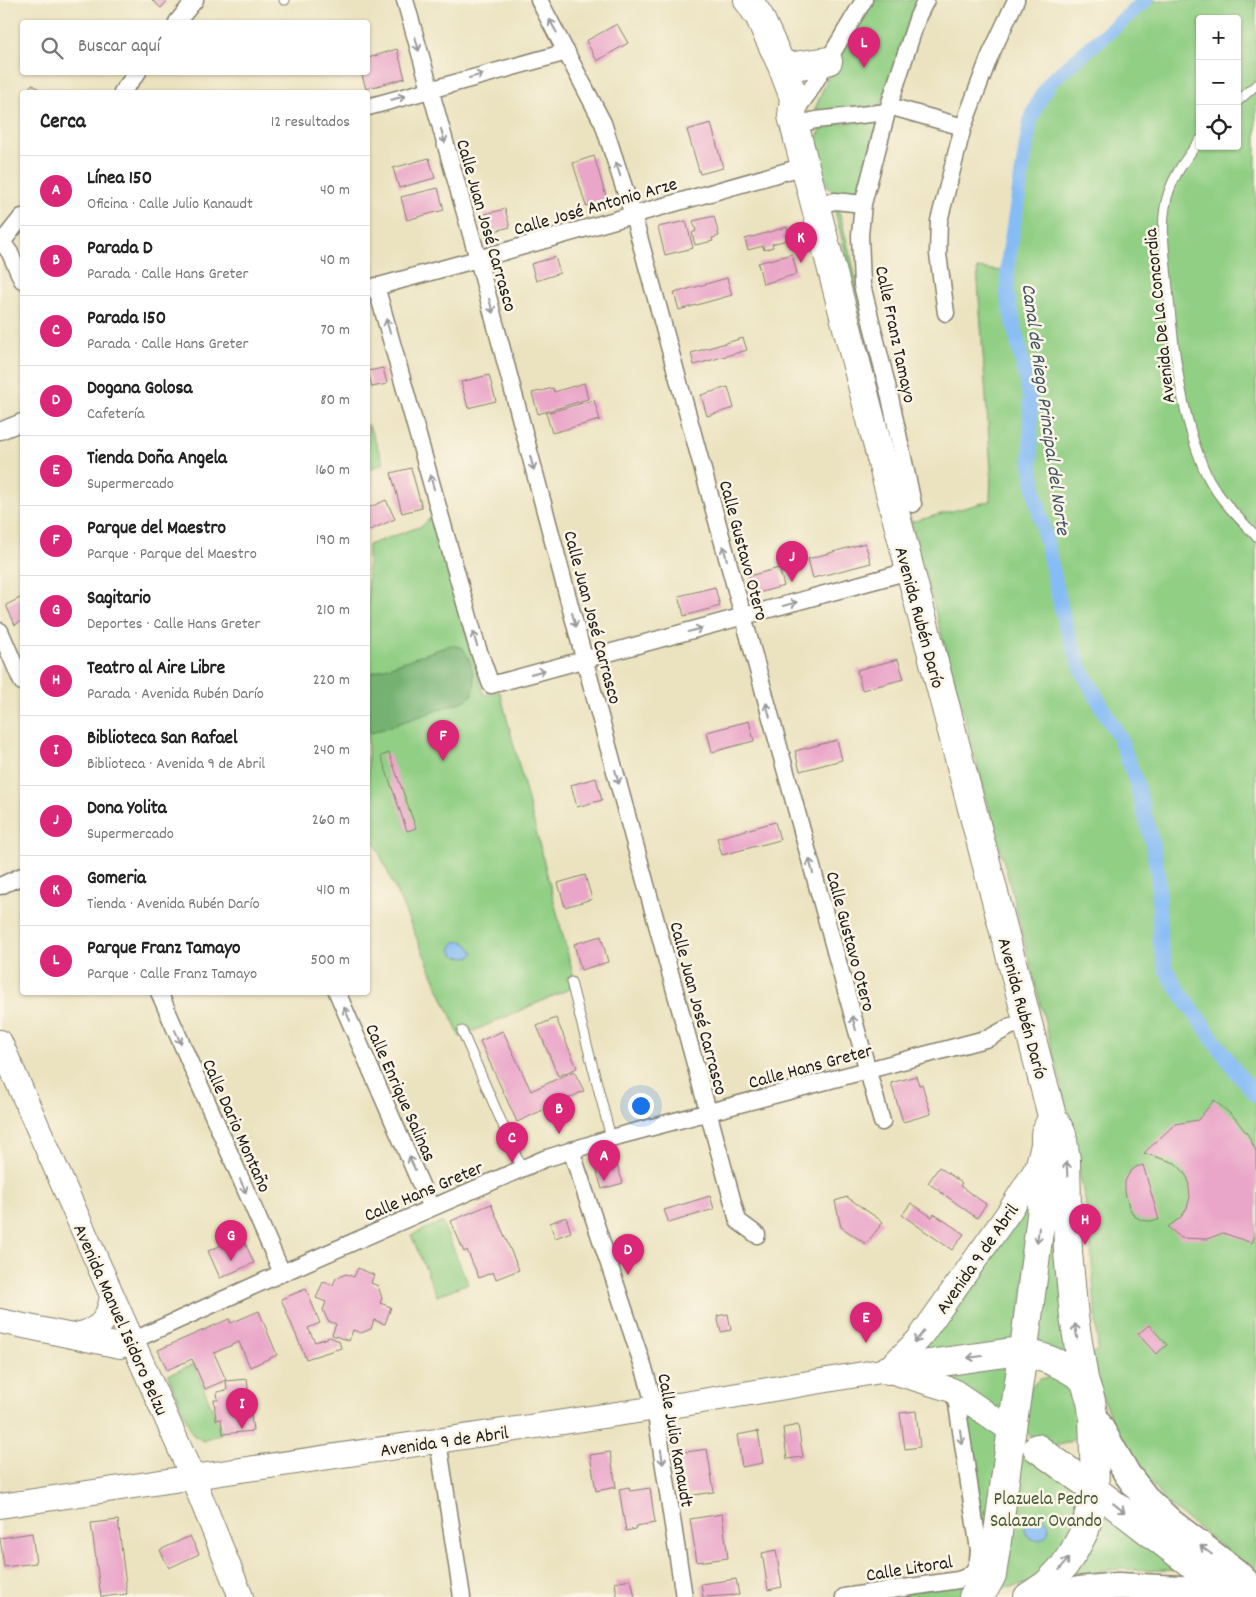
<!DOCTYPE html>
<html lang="es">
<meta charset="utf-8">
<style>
body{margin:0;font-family:Dekko,sans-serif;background:#f6f6f6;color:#222}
.controls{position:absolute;right:15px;top:15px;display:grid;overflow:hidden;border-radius:5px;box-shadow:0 1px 4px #0004}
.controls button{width:45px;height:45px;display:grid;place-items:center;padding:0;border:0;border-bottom:1px solid #e0e0e0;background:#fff;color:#222;font:25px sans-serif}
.you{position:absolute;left:640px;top:1105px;width:18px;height:18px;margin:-12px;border:4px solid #fff;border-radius:50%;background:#1a73e8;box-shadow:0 0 0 8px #1a73e833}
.badge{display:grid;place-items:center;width:32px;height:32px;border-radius:50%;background:#db2777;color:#fff;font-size:16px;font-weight:700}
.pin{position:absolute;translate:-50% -41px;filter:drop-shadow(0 1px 2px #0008)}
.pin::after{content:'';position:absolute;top:26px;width:18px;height:15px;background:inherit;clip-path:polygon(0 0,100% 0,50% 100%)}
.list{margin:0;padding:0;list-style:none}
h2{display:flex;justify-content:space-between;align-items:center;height:65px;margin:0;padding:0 20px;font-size:21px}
h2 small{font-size:16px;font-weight:400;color:#767676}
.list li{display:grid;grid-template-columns:32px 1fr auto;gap:15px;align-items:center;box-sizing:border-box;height:70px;padding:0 20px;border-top:1px solid #e0e0e0}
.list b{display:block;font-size:19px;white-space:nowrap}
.list p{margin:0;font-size:16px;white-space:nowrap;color:#767676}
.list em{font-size:16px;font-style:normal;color:#767676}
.icon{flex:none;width:28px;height:28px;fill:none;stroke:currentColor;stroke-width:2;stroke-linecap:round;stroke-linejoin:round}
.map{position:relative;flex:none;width:1256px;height:1597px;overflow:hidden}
.search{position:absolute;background:#fff;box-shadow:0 1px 4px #0004;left:20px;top:20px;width:350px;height:55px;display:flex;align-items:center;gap:12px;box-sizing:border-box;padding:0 18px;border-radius:5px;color:#767676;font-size:19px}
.panel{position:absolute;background:#fff;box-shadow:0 1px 4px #0004;left:20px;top:90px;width:350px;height:905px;border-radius:5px}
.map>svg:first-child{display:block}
.green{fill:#91cf84;stroke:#567650;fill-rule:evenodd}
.forest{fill:#74b272;stroke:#486747}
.water{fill:#86bcf5;stroke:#516c88}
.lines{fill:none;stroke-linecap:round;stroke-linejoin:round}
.canal{stroke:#86bcf5;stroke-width:15}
.building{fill:#eaa6c9}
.lane-casing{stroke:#84806e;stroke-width:11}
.street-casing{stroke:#84806e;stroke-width:19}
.secondary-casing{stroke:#84806e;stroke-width:26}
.primary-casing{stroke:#84806e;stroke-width:29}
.highway-casing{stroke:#84806e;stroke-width:30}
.lane{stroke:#fff;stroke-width:9}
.street{stroke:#fff;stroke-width:16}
.secondary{stroke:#fff;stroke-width:24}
.primary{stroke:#fff;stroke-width:26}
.highway{stroke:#fff;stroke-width:28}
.oneway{stroke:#999}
.labels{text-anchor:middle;stroke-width:5;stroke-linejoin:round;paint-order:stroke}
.street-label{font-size:19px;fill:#1c1c1c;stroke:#fcf5e5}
.park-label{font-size:19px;fill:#455b40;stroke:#fcf5e5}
.water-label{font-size:20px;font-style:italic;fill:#415468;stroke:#fcf5e5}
</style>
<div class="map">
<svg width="1256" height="1597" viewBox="0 0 1256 1597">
<rect width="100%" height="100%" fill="#fcf5e5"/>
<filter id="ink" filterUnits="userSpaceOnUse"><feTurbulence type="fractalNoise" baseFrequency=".02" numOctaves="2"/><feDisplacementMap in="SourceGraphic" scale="10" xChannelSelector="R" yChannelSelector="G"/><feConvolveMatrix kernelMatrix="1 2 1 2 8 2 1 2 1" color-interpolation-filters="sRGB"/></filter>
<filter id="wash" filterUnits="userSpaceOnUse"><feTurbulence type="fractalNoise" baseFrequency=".0096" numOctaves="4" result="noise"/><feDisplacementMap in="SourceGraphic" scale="20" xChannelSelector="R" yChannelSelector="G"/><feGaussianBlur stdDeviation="1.12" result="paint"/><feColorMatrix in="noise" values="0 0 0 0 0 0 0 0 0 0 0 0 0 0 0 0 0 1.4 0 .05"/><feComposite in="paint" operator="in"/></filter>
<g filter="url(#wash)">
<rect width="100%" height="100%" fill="#ebe3c0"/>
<path class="green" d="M872 0H920L881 106 823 113 815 109 837 55Z
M1150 0H1256V1574L1166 1503 1138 1466 1118 1436 1098 1387 1091 1353 1098 1351 1089 1220 1061 1084 1008 877 911 522 835 211H839C866 314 889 418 911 522L990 501 991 470 977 268 1011 272 1035 122 1044 96 1070 68 1131 19ZM1200 19H1237V146H1200Z
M879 120 860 197C851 196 840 196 832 191 824 186 816 149 817 139 818 134 821 129 824 125Z
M368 424 384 463 368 470Z
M432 516 484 695 500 692 576 986 460 1037 368 827V545L422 526Z
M1035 1183 1017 1345 908 1360Z
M1053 1183 1071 1361 1033 1345Z
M442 1222 468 1283 437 1296 411 1235Z
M1011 1357 1005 1421 909 1372Z
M194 1364 222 1433 203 1441 193 1435 168 1375Z
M1053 1376 1076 1389 1082 1429C1069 1454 1028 1449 1024 1423 1023 1414 1028 1397 1030 1388L1040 1379Z
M961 1402 1003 1434 988 1568 964 1592 950 1596 887 1597 975 1579Z
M1017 1440 1089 1493 1079 1527 1038 1580 1014 1587 994 1589Z
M1099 1502 1193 1571 1119 1569 1063 1577Z"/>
<path class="forest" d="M451 645 463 648C470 658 479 685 471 696 469 698 466 699 464 701L371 733 368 731V674Z"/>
<path class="water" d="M463 941 469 946 474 953 472 956C462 958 449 958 452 945L455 942Z
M1025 1528a12 12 0 1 1 24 0a12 12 0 1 1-24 0Z"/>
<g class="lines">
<path class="canal" d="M1146 0 1052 80C1041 94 1035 107 1030 123L1008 261 1007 294 1030 398 1031 464 1036 497 1065 624 1083 673 1120 739 1136 782 1152 842 1158 875 1160 942 1166 969 1175 985 1237 1073 1256 1095"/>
</g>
<g id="blocks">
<path class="building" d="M152 0H168L161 8Z
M617 24 628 43 597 61 586 41Z
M397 49 405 78 366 89 361 72H368V58Z
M32 84 43 92H26Z
M711 123 723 168 700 174 687 130Z
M594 156 607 200 586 206 573 163Z
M429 158 435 178 399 188 393 168Z
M438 188 444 210 407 220 401 197Z
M505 209 510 227 487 233 482 215Z
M714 216 719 236 712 238 713 241 695 245 692 233 696 231 693 221Z
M686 221 693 248 665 255 658 227Z
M787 227 790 239 772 244 773 247 764 250 763 246 748 250 745 239Z
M792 254 797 274 763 284 758 263Z
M555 257 560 273 536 281 531 264Z
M727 278 732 295 679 310 674 293Z
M743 338 747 350 694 365 691 353Z
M383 368 387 384 372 387 368 371Z
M489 375 496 401 468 408 461 382Z
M584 383 588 399 538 414 532 393 553 388 554 392Z
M728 387 734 408 707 416 701 395Z
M594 400 600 420 552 433 546 413Z
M411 468 422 508 402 513 391 473Z
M386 500 395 519 368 531V508Z
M865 543 871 563 813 578 808 559Z
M779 568 784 586 754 594 749 576Z
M715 587 720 606 684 616 679 596Z
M22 597V621L15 625 6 605Z
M898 659 904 679 862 690 857 670Z
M749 721 754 741 712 752 707 732Z
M837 740 842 760 800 771 795 751Z
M389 753 416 828 407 831 381 756Z
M596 778 602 800 577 807 571 785Z
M775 822 780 840 722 855 717 838Z
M585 875 592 899 565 907 558 883Z
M601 936 608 962 581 970 574 944Z
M556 1018 577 1068 558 1076 537 1026Z
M503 1031 531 1091 574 1071 584 1091 517 1122 480 1041Z
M916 1076 919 1085 922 1084 931 1114 903 1122 891 1083Z
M1214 1100 1235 1118 1248 1135 1256 1151V1231L1252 1243 1223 1233 1207 1239 1181 1238 1168 1227 1181 1217 1187 1208 1190 1197 1188 1179 1183 1171 1175 1163 1144 1153 1175 1124 1198 1120Z
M614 1156 623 1183 602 1189 594 1162Z
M1143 1165 1159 1220 1149 1221 1141 1220 1134 1216 1129 1207 1125 1192V1181L1130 1172 1136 1167Z
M939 1167 962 1183 960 1186 986 1204 977 1218 928 1183Z
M710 1196 714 1209 669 1223 664 1210Z
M847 1197 883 1222 866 1244 841 1227 835 1201Z
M911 1203 932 1217 934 1214 964 1234 952 1250 902 1215Z
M491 1204 519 1270 496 1279 493 1272 479 1278 467 1250 464 1252 451 1221Z
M566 1217 571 1232 555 1238 550 1223Z
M242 1236 254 1263 220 1278 208 1251Z
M358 1268 374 1275 371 1283 378 1286 382 1298 380 1303 391 1307 385 1324 374 1320 371 1329 361 1333 353 1330 349 1341 332 1335 336 1324 328 1321 323 1310 326 1302 316 1298 323 1282 333 1285 336 1278 346 1274 354 1277Z
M306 1289 320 1323 308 1328 315 1342 330 1337 339 1341 341 1348 306 1359 281 1299Z
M259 1311 277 1355 250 1367 239 1342 214 1353 226 1380 205 1389 192 1359 167 1370 158 1350 229 1319 231 1323Z
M728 1314 731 1330 721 1332 717 1316Z
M1149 1325 1167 1345 1156 1354 1138 1334Z
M247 1379 253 1431 223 1434 221 1419 216 1420 214 1400H218L217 1392 227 1390 226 1381Z
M916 1411 920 1447 905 1449 900 1413Z
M798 1425 803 1457 787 1459 783 1428Z
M758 1431 763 1463 742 1467 737 1435Z
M707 1449 714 1492 686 1496 679 1453Z
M610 1452 616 1487 596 1491 590 1455Z
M629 1487 630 1491 650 1488 655 1523 636 1526V1529L626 1531 619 1489Z
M722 1514 728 1558 697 1562 690 1519Z
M118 1520 127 1594 101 1597 91 1523Z
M32 1533 36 1563 4 1567 0 1538Z
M190 1536 199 1554 169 1568 160 1550Z
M776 1550 782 1587 768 1590 762 1553Z
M631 1579 635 1597H617L615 1582Z
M736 1579 739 1595 703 1597 701 1584Z"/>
</g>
</g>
<g filter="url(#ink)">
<use href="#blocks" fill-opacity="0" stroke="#84806e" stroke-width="1"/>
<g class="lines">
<defs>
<path id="lane" d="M284 0H285
M1237 102 1256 85
M1200 140C1184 161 1169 181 1165 207 1161 230 1165 255 1167 278 1172 332 1177 387 1193 439 1198 453 1202 468 1210 481 1222 502 1240 519 1256 536
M571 982 611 1138
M462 1031 522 1169"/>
<path id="street" d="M405 0 478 259 584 658 738 1221 757 1235
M539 0 603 123 633 215 882 1122
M177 22 195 0
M122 92 138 72
M889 106 963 127
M368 107 567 52
M794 113 809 92 864 0
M794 125 816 120 887 112
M815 206 835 201 863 204
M0 239 10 253 22 280
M3 241 22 217
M376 286 477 646 491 685 909 571
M368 289 478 259 805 166
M946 313 938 254 939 221 963 127 989 58 1016 0
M0 431 22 422
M913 504 890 397 862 285 860 235 863 204 887 112 918 16 926 0
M0 631 22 682
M0 886 22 876
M159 992 282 1273
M337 992 431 1208
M571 1150 646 1375 655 1408 684 1597
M132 1341 273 1277 544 1159 611 1138 989 1038 1011 1026 1028 1023
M438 1441 462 1597
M844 1597 958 1580C975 1575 978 1567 979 1550L957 1404 952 1390"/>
<path id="secondary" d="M0 1042 192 1476 241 1597
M0 1321 120 1346 132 1341
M71 1336C98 1331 106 1325 112 1298
M887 1370 918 1340 1009 1212 1037 1168 1043 1145
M0 1506 684 1404 887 1370 952 1390 1012 1431"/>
<path id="primary" d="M1093 1415 1127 1474 1148 1501 1172 1523 1236 1572 1256 1592
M1045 1597 1079 1590 1118 1586 1243 1592"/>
<path id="highway" d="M748 0 759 16 782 66 794 98 792 116 1052 1116 1062 1134 1066 1160 1068 1252 1074 1317 1084 1379 1091 1401 1093 1415 1095 1490 1085 1530 1074 1551 1064 1566 1047 1584 1028 1597
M782 66H794L828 61
M887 1370 1012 1352C1038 1353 1063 1364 1084 1379
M1037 1448 1095 1490 1194 1566 1215 1579 1256 1593
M973 1597 985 1588 992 1575 996 1548 1010 1442 1025 1341 1046 1176 1045 1134 1050 1122"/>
</defs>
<use href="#lane" class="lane-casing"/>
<use href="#street" class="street-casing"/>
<use href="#secondary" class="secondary-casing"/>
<use href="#primary" class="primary-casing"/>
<use href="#highway" class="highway-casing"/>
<use href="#lane" class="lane"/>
<use href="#street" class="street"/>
<use href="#secondary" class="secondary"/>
<use href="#primary" class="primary"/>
<use href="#highway" class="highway"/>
</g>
<defs><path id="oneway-shaft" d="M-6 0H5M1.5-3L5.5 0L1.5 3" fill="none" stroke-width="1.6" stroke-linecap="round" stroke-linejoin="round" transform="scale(1.25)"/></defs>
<g class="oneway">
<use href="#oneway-shaft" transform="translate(553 26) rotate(-119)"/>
<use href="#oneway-shaft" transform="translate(417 44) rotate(75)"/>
<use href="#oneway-shaft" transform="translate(476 76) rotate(-15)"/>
<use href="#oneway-shaft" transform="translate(398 98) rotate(-16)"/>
<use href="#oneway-shaft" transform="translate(443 136) rotate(74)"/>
<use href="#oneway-shaft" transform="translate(618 169) rotate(-108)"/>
<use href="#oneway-shaft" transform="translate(491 306) rotate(75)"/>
<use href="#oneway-shaft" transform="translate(388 326) rotate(-106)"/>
<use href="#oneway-shaft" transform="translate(532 463) rotate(75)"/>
<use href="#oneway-shaft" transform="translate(432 482) rotate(-106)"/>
<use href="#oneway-shaft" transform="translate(725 553) rotate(-105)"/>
<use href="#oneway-shaft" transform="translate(790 604) rotate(-15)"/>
<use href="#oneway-shaft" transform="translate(574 620) rotate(75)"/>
<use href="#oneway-shaft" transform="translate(695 630) rotate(-15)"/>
<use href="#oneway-shaft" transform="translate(475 639) rotate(-106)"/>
<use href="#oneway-shaft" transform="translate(538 672) rotate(-16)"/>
<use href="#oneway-shaft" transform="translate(768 710) rotate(-105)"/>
<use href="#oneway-shaft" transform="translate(617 777) rotate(75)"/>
<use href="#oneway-shaft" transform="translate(811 866) rotate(-105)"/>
<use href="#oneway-shaft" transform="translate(347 1014) rotate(-114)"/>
<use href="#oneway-shaft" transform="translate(854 1023) rotate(-105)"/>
<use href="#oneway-shaft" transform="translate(178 1037) rotate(66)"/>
<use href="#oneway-shaft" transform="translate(412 1163) rotate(-114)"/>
<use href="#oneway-shaft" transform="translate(1067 1169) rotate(-93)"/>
<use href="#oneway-shaft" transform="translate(243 1186) rotate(66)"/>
<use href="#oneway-shaft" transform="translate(1038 1235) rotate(97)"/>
<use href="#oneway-shaft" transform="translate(1076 1331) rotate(-99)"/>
<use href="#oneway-shaft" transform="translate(919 1337) rotate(129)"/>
<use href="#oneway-shaft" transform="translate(975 1357) rotate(173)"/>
<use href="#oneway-shaft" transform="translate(961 1437) rotate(82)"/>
<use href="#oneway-shaft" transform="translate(662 1457) rotate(81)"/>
<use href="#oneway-shaft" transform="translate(1119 1508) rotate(38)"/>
<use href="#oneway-shaft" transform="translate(1206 1550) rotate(-143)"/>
<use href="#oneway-shaft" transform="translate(1064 1564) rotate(-52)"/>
</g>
</g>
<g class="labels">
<g class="street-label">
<text transform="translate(595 205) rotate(-16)" y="7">Calle José Antonio Arze</text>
<text transform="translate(488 225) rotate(74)" y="7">Calle Juan José Carrasco</text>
<text transform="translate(1158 316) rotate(-96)" y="7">Avenida De La Concordia</text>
<text transform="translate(897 334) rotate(78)" y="7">Calle Franz Tamayo</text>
<text transform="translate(745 550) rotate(75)" y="7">Calle Gustavo Otero</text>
<text transform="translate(594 617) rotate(75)" y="7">Calle Juan José Carrasco</text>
<text transform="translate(921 617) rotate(75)" y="7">Avenida Rubén Darío</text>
<text transform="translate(852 941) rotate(75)" y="7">Calle Gustavo Otero</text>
<text transform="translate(700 1008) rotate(75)" y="7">Calle Juan José Carrasco</text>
<text transform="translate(1024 1008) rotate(75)" y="7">Avenida Rubén Darío</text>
<text transform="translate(810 1065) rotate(-15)" y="7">Calle Hans Greter</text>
<text transform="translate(402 1092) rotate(66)" y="7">Calle Enrique Salinas</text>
<text transform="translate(238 1125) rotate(66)" y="7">Calle Dario Montaño</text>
<text transform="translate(423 1190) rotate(-23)" y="7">Calle Hans Greter</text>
<text transform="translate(976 1258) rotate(-55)" y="7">Avenida 9 de Abril</text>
<text transform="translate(122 1319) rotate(66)" y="7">Avenida Manuel Isidoro Belzu</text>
<text transform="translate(444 1440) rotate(-8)" y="7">Avenida 9 de Abril</text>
<text transform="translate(677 1440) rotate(80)" y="7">Calle Julio Kanaudt</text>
<text transform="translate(909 1567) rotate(-9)" y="7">Calle Litoral</text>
</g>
<g class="park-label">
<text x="1046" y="1504">Plazuela Pedro<tspan x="1046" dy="22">Salazar Ovando</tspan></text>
</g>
<g class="water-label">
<text transform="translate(1047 409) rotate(82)" y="7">Canal de Riego Principal del Norte</text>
</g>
</g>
</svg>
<div class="controls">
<button>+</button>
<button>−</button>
<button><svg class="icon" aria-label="locate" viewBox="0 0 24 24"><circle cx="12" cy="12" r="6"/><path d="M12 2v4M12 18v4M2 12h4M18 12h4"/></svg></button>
</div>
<div class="you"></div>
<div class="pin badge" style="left:604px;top:1181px">A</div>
<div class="pin badge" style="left:559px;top:1134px">B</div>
<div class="pin badge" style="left:512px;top:1163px">C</div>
<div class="pin badge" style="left:628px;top:1275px">D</div>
<div class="pin badge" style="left:866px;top:1343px">E</div>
<div class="pin badge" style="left:443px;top:761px">F</div>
<div class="pin badge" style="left:231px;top:1261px">G</div>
<div class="pin badge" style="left:1085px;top:1245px">H</div>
<div class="pin badge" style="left:242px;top:1429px">I</div>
<div class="pin badge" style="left:792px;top:582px">J</div>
<div class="pin badge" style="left:801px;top:263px">K</div>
<div class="pin badge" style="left:864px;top:68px">L</div>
<div class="search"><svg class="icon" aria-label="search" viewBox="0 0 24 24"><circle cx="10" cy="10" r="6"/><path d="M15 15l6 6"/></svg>Buscar aquí</div>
<section class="panel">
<h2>Cerca<small>12 resultados</small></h2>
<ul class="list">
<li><span class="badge">A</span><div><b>Línea 150</b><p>Oficina · Calle Julio Kanaudt</p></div><em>40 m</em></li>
<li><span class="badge">B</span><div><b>Parada D</b><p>Parada · Calle Hans Greter</p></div><em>40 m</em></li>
<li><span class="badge">C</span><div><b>Parada 150</b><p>Parada · Calle Hans Greter</p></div><em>70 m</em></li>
<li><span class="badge">D</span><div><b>Dogana Golosa</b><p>Cafetería</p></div><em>80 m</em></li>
<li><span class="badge">E</span><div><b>Tienda Doña Angela</b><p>Supermercado</p></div><em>160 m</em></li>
<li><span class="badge">F</span><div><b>Parque del Maestro</b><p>Parque · Parque del Maestro</p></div><em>190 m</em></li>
<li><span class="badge">G</span><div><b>Sagitario</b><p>Deportes · Calle Hans Greter</p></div><em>210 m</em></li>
<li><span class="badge">H</span><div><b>Teatro al Aire Libre</b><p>Parada · Avenida Rubén Darío</p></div><em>220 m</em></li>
<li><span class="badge">I</span><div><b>Biblioteca San Rafael</b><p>Biblioteca · Avenida 9 de Abril</p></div><em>240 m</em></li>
<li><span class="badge">J</span><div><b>Dona Yolita</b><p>Supermercado</p></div><em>260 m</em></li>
<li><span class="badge">K</span><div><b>Gomeria</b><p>Tienda · Avenida Rubén Darío</p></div><em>410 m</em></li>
<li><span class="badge">L</span><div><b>Parque Franz Tamayo</b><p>Parque · Calle Franz Tamayo</p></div><em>500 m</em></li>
</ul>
</section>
</div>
